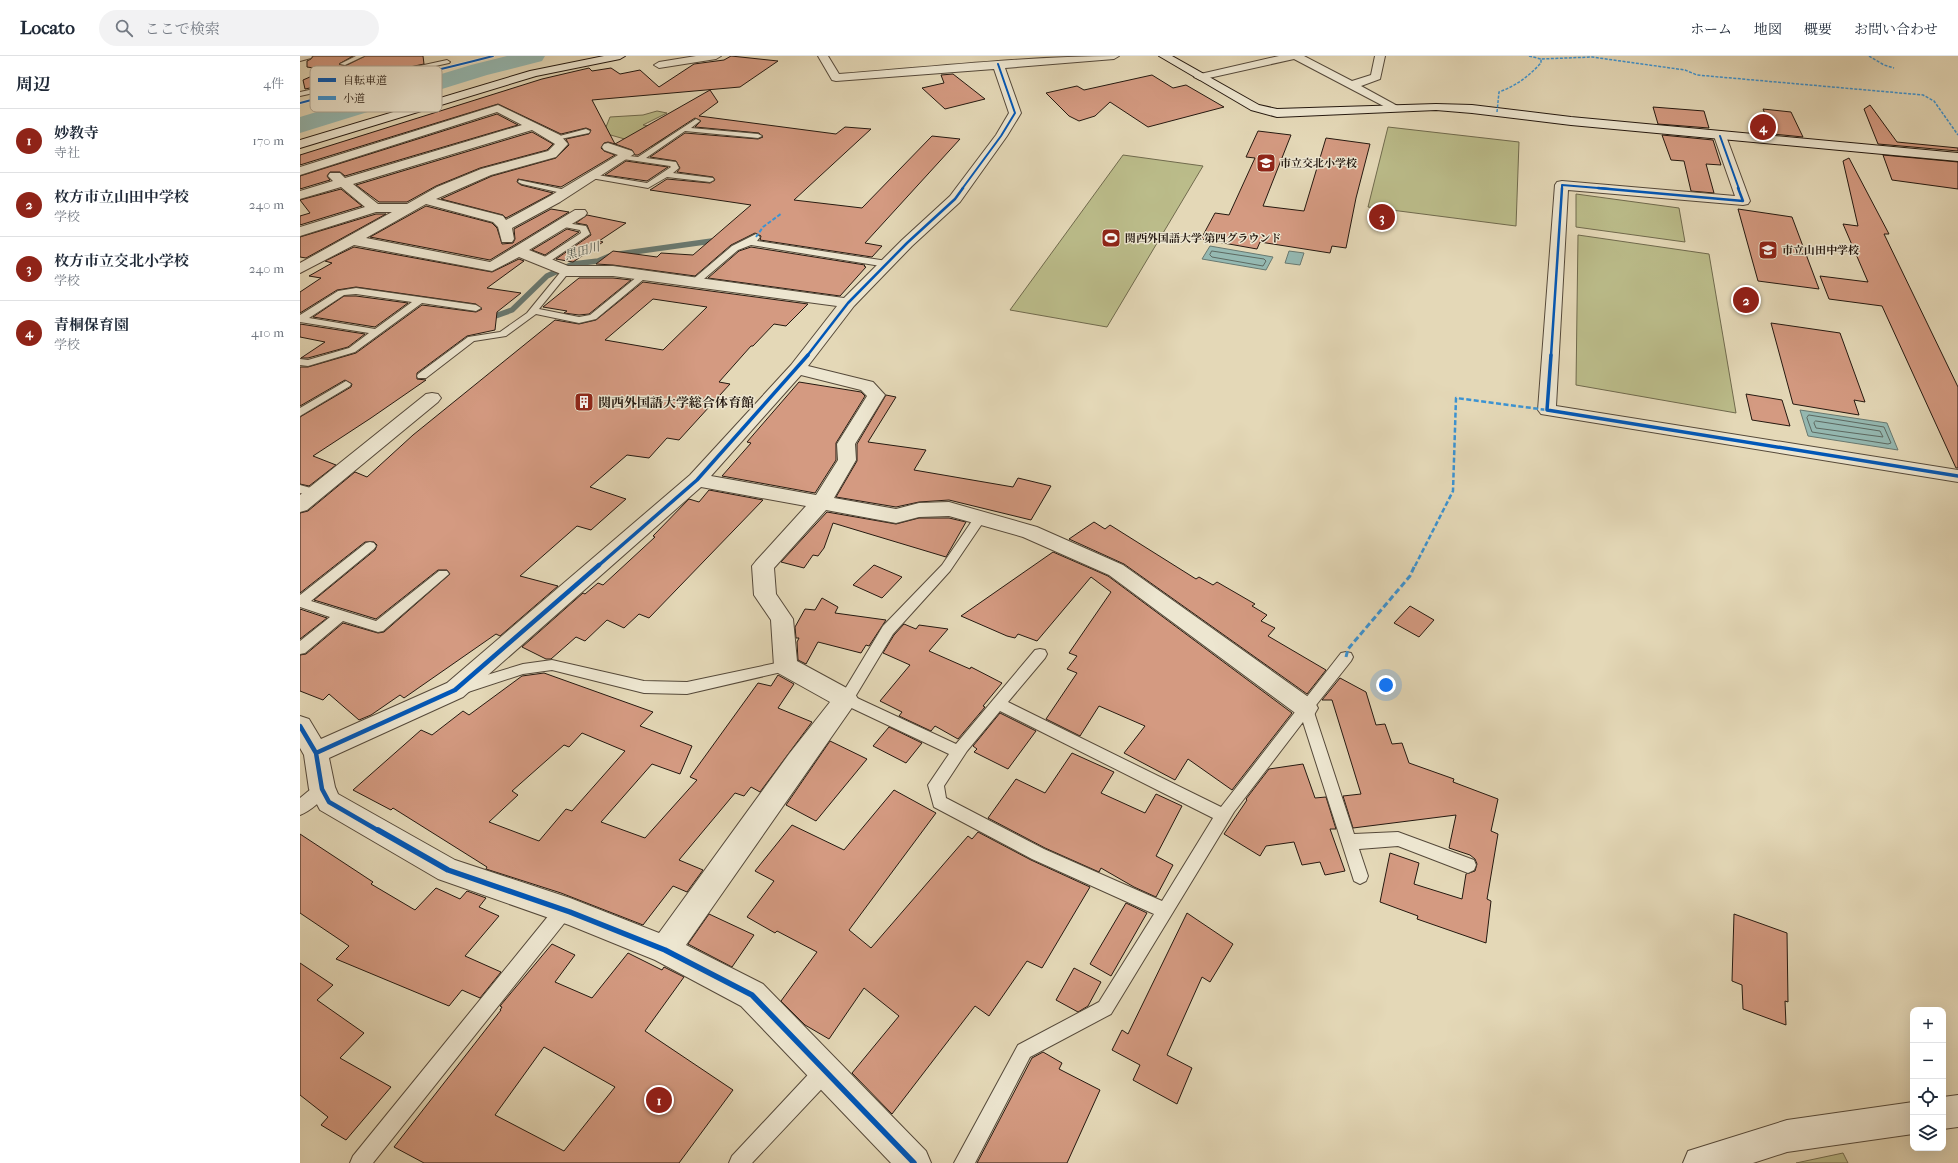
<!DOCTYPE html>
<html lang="ja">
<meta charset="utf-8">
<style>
body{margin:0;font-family:"IM FELL French Canon","Noto Serif JP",serif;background:#f2f2f3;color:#1f2937}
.controls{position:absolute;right:12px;bottom:12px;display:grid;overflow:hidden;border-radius:8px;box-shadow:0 4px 16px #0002}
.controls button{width:36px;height:36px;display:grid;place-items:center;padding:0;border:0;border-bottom:1px solid #e0e1e3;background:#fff;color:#1f2937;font:20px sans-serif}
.you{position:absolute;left:1086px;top:629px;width:14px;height:14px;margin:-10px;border:3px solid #fff;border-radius:50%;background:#1a73e8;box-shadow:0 0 0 6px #1a73e833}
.badge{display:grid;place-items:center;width:26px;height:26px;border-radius:50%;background:#8f2418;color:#fff;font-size:13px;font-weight:700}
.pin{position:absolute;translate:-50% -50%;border:2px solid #fff;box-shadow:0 1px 4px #0006}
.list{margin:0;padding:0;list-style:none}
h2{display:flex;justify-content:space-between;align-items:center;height:52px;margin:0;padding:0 16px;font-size:17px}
h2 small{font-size:13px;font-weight:400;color:#747a83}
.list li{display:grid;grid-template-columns:26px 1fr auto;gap:12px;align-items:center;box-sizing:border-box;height:64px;padding:0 16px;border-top:1px solid #e0e1e3}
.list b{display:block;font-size:15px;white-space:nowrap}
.list p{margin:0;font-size:13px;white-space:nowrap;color:#747a83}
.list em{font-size:13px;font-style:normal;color:#747a83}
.icon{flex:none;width:22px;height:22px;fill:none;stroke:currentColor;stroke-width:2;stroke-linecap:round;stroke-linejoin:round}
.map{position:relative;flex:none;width:1658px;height:1107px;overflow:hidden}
header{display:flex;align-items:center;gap:24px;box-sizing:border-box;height:56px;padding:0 20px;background:#fff;border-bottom:1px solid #e0e1e3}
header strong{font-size:19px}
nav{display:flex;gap:22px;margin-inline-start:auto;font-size:14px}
.search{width:280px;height:36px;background:#f2f2f3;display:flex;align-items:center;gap:10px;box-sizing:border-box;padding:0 14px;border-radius:22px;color:#747a83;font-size:15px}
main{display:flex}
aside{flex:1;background:#fff}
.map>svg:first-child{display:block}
.green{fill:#bbbc8a;stroke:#706a4d}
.water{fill:#95b9b2;stroke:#687971}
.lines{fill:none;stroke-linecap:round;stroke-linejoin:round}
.shore{stroke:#5d6961;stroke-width:1}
.stream{stroke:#687971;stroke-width:5.5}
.river{fill:#95b9b2;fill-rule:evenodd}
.building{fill:#d49a81;stroke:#251910;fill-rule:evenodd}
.lane-casing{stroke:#55493a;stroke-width:2}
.street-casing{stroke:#55493a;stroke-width:2}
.secondary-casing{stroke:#251910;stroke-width:2}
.path{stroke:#251910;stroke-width:1.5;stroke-dasharray:0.5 1;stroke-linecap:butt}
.lane{fill:#ede6d0;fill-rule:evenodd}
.street{fill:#ede6d0;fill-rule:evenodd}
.secondary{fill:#ede6d0;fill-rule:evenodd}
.quiet-far3{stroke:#3b93d3;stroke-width:1.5;stroke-dasharray:3 1.5;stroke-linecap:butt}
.quiet-far2{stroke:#3b93d3;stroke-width:2;stroke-dasharray:4 2;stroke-linecap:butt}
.quiet-far1{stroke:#3b93d3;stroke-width:2.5;stroke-dasharray:5 2.5;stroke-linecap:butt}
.quiet{stroke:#3b93d3;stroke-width:3;stroke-dasharray:6 3;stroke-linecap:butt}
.cycleway-far4-casing{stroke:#ede6d0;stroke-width:3.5}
.cycleway-far3-casing{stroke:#ede6d0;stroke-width:4}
.cycleway-far2-casing{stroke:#ede6d0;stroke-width:5.5}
.cycleway-far1-casing{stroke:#ede6d0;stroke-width:7}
.cycleway-casing{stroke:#ede6d0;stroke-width:8}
.cycleway-far4{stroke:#0057b8;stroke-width:2}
.cycleway-far3{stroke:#0057b8;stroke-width:2.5}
.cycleway-far2{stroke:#0057b8;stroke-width:3.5}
.cycleway-far1{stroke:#0057b8;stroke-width:4.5}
.cycleway{stroke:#0057b8;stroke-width:5.5}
.labels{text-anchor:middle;stroke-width:3;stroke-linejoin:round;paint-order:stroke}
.far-poi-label{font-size:11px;font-weight:bold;fill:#251910;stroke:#ede6d0;text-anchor:start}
.far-water-label{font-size:12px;font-style:italic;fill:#4c5149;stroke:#ede6d0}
.poi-label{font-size:13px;font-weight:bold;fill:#251910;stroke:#ede6d0;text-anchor:start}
.key{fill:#ede6d0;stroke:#b1a896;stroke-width:1}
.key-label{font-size:11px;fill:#251910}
</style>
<header>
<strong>Locato</strong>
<div class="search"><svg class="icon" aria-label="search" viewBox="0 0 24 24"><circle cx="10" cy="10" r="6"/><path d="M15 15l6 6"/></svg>ここで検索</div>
<nav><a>ホーム</a><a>地図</a><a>概要</a><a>お問い合わせ</a></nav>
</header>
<main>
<aside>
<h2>周辺<small>4件</small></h2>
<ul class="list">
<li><span class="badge">1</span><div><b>妙教寺</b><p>寺社</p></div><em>170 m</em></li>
<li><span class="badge">2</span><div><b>枚方市立山田中学校</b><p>学校</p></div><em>240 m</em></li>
<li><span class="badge">3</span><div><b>枚方市立交北小学校</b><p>学校</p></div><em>240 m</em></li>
<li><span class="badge">4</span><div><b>青桐保育園</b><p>学校</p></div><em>410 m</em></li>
</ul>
</aside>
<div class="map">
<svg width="1658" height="1107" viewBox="0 0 1658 1107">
<rect width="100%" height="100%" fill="#e4d8b7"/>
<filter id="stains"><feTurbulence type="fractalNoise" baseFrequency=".005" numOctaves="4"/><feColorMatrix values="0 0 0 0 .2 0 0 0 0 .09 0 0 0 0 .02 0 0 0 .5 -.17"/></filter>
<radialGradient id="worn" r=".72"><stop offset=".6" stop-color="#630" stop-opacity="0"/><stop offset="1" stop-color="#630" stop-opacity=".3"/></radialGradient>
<path class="green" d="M357 55 367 57 343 69 375 74 353 91 307 78 273 86 270 81 306 71 310 61 343 59Z
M1088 71 1219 86 1216 170 1068 151Z
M823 99 903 110 807 271 710 254Z
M1276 138 1379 152 1385 186 1276 171Z
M1278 179 1409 198 1436 357 1276 329Z
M1543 1097 1548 1107H1496Z"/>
<path class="water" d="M910 190 973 201 966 214 902 203Z
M989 195 1004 197 1000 209 985 207Z
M1500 354 1587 367 1598 394 1508 380Z"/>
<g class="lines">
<path class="shore" d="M912 195 964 203 966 205 963 210 912 201 910 199Z
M1509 359 1584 371 1591 387 1588 388 1512 376 1507 362Z
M1516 365 1580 375 1583 381 1516 372 1514 367Z"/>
<path class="stream" d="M187 263 212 254 247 220 273 208 298 205 312 199 419 184"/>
<path class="river" d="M207 0H245L242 5 187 19 0 77V61L171 9Z"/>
</g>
<path class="building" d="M13 0H53L39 8 45 10 65 0H123L124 8 5 33 3 24 26 14 7 11V5L11 3Z
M431 0 478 5 440 31 292 44 315 88 308 86 304 87 301 92 304 95 315 99 261 131 218 123 217 126 221 129 253 137 206 162 203 159 141 143 192 120 256 102 269 89 266 83 289 78 291 74 286 72 261 78 198 48 0 109V99L242 23 289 12 292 15 311 12 320 18 340 14 359 31 394 8 424 4Z
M653 18 685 43 645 53 622 32 644 27 641 19Z
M852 19 873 32 886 29 924 51 848 71 810 46 795 60 779 65 769 60 746 37 777 30 784 34Z
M410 34 418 46 399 60 536 78 545 71 571 73 494 144 562 152 632 80 660 83 565 187 582 190 572 201 460 184 461 180 455 177 431 189 395 220 313 209 296 208 313 195 357 201 361 197 393 199 451 149 350 134 367 123 410 127 415 124 413 121 377 116 380 112 376 105 350 101 385 77 458 83 463 81 459 77 395 71 401 65 395 62 338 99H335L332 94 315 88Z
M1570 49 1597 86 1658 92V95L1578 88 1564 53Z
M1353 51 1404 55 1409 72 1358 68Z
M1463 53 1491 56 1503 81 1473 78Z
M197 58 218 69 45 120 40 116H30L27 120 30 124 0 133V120Z
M958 75 991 79 963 150 1004 155 1026 82 1070 88 1056 142 1046 192 1032 190 1030 197 960 186 957 193 901 183 915 157 929 159 955 102 946 101Z
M232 76 253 88 247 94 180 112 136 130 107 146H79L56 129Z
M1362 79 1413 84 1421 109 1406 108 1414 137 1391 135 1384 105 1371 104Z
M1583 99 1658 106V133L1592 124Z
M1549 102 1589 178H1584L1658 331V412H1656L1582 250 1529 243 1520 220 1568 226 1543 168 1558 170 1543 105Z
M326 105 368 111 347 125 305 119Z
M41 133 62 150 0 169V160L10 157 0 144Z
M126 150 192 167 197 172 202 188 213 187 215 183 214 173 251 153 269 156 190 204 70 181Z
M1438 153 1492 161 1519 233 1458 225Z
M76 158H86L6 202 0 201V181Z
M287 159 326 167 299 185 303 186 273 206 256 203 291 179 287 169 276 167Z
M267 173 279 176 245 199 232 194Z
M54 191 192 216 219 203 224 205 187 232 221 237 197 256 195 274 167 280 117 317V323L126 324 71 362 13 400 36 409 9 430 0 428V361L51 331 52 328 45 324 0 350V311H8L56 297 122 249 176 256 182 253 176 248 56 231 37 234 0 257V236L21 222 9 220 32 207 25 205Z
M451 191 565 209 564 210 566 211 540 240 408 222 439 195Z
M279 222H313L331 224 289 258 279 259 264 257 267 255 243 251Z
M343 226 508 248 486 270 474 268 453 290H451L419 326 430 328 379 384 367 382 349 402 327 399 290 431 326 443 291 474 277 470 220 520 258 530 200 580 196 578 104 642 100 639 71 659 59 664 29 638 23 644 0 635V599L6 598 43 567 78 577 84 576 150 518 147 514H138L76 563 14 544 75 494 77 489 74 486H65L0 537V457L8 455 55 416 67 421 113 379 255 264 279 268 296 264ZM353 243 407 251 363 294 305 284Z
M44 240H56L108 247 75 271 13 261Z
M1471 267 1540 277 1565 346 1554 344 1559 359 1493 348Z
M0 268 65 278 48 291 8 302H1L25 286 0 281Z
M499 326 561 336 565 340 536 387V404L515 437 422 420 451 387 447 386Z
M1446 338 1482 344 1490 370 1452 364Z
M586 339 596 341 568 386 626 394 614 414 713 431 718 422 751 430 731 464 649 444 619 446 596 451 536 441 557 405V388Z
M409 434 463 444 349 562 339 558 324 572 307 564 285 585 276 581 251 603H246L222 591 283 537 285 538 298 527 303 529 355 481 353 480 389 443 399 446Z
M527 456 596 468 619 462H649L666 466 646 501 533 467 524 492 518 500 513 499 504 512 481 506Z
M794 466 805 473 810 469 896 523 899 521 913 529 917 526 955 548 952 550 967 559 961 565 975 572 968 580 1026 614 1007 638 824 508 769 483Z
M753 496 808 520 992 657 932 734 888 703 875 724 824 697 845 670 799 650 780 680 746 663 777 617 767 613 777 600 769 597 811 536 791 521 737 585 718 578 715 582 707 580 661 560Z
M574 509 602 521 582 542 553 529Z
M522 542 538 551 535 557 586 564 569 590 566 589 561 597 518 586 506 608 498 604 497 586 499 582H496L495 571 505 553 515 554Z
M1110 550 1134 564 1119 581 1094 567Z
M0 553 27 562 0 583Z
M604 568 616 573 619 569 648 573 629 595 670 613 671 611 702 627 683 650 685 651 658 683 635 670 631 675 599 660 602 656 580 645 610 609 583 597 594 579Z
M244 617 353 656 340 670 392 690 380 718 352 708 301 766 345 782 397 724 390 721 458 627 471 630 478 619 494 628 478 652 512 666 460 736 451 731 444 740 435 737 379 804 403 814 387 836 373 830 343 869 261 837 186 813 187 811 93 752 91 754 53 734 121 674 132 679 163 655 169 659 222 620ZM282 677 325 695 272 755 266 753 239 785 189 766 218 739 212 735 264 689 269 691Z
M1040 622 1066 636 1076 669 1085 668 1092 688 1102 687 1109 707 1154 723 1153 726 1198 743 1191 775 1198 778 1187 843 1191 845 1186 887 1117 863 1118 860 1080 846 1090 797 1119 807 1114 828 1162 843 1166 818 1175 815 1177 808 1175 803 1170 799 1149 792 1156 759 1053 772 1043 740 1061 738 1032 644H1022Z
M700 657 736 675 708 713 674 696 677 693 673 690Z
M589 671 622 687 606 707 573 690Z
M530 685 567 703 516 765 486 749Z
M772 697 814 716 801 737 845 757 856 738 882 750 856 800 873 809 856 841 834 831 801 812 799 816 745 792 688 762 716 723 745 737Z
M1003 708 1015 742 1026 741 1036 773H1030L1045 815 1025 819 1020 806 1002 809 994 786 966 790 960 800 924 778 947 744 946 743 969 713Z
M594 734 636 757 549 874 571 892 668 780 672 783 678 776 731 804 790 831 742 912 727 905 689 960 675 950 592 1058 552 1017 599 960 564 932 529 983 505 969 481 945 517 896 477 875 475 877 447 861 474 825 455 815 492 769 544 794Z
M0 778 73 826 71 828 115 854 136 832 160 843 167 835 186 842 179 851 199 860 165 900 201 916 180 942 162 934 149 950 36 903 49 890 0 857Z
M826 847 847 857 811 920 790 908Z
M887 857 933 888 910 926 902 921 867 999 892 1012 877 1048 833 1024 840 1009 812 994 822 974 828 978Z
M409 858 454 879 432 911 388 888Z
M1434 858 1487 877 1488 946 1485 945 1486 969 1443 953 1442 929 1432 925Z
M252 888 275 899 255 926 292 942 328 897 362 914 364 911 384 921 345 975 433 1034 379 1107H124L94 1091 201 954H200L202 951 200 950ZM244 991 315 1031 264 1095 195 1059Z
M0 907 33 929 17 944 64 977 40 1002 91 1031 46 1084 21 1069 28 1061 0 1039Z
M774 912 801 926 788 950 778 956 756 944Z
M743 996 762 1007 759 1013 800 1034 767 1107H677L732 1002Z"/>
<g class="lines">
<defs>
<path id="lane" d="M56 0H64L45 9 40 8Z
M147 4 150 6 149 7 0 40V36Z
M396 63 400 65 391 72 458 78 462 80 458 82 385 75 346 102 376 106 379 112 373 117 413 122 414 124 410 126 367 121 348 132 291 122 287 120 291 118 347 127 371 111 370 110 323 103H320V99L338 101Z
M286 73 290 75 289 77 256 84 252 82Z
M219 124 266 134 270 136 266 138 222 128 218 126Z
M259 166 286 170 290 178 246 208H240V204L281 177 280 174 259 170Z
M456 178 460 181 457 185 587 205 591 208 587 211 451 189 438 194 398 228H392V224L432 190Z
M266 212 270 215 239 253 279 261 290 259 343 216H349L350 218 296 263 279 267 236 258 206 280 174 285 126 322H118L117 320 118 318 168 281 200 276 227 257 263 213Z
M56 232 176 249 181 252 176 255 122 247 55 296 8 310 0 309V303L8 304 49 292 69 277 0 266V259L38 235ZM56 238 112 246 75 273 9 262 44 239Z
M46 325 51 328 50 330 0 360V352Z
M0 429 18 434 20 437 14 441 0 437Z
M680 458 686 462 650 515 593 578 555 641 656 688 735 594 740 593 745 594 747 598 745 602 708 646 921 751 1041 597 1046 596 1051 597 1053 601 1051 605 1013 653 1054 778 1098 776 1174 804 1176 809 1174 814 1168 817 1098 790 1059 793 1068 820 1066 825 1060 828 1054 825 1003 666 934 756 811 958 730 1001 675 1107H654L718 989 799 946 854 858 732 803 634 751 628 729 649 698 541 647 539 643 583 570 642 509 676 459ZM700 655 913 762 862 845 744 793 646 742 644 730 667 695Z
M70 486 74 487 76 490 74 493 11 545 76 565 139 515H147L149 518 83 575 78 576 43 565 5 597 0 598V585L30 561 0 551V539L66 487Z
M252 604 344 625 387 626 486 605 491 606 493 610 491 614 486 615 387 638 344 637 252 614 223 618 162 638 157 636 155 632 157 628 223 608Z
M22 726 27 728 30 733C25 743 10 755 0 759V742L17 728Z
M264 846 270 848 272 854 270 860 73 1107H50L53 1100 258 848Z
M525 1006 532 1008 534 1015 532 1022 452 1107H429L432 1100 518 1008Z"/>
<path id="street" d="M0 0H12L11 2 0 5Z
M396 0H421L416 3 359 12 354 9 359 6Z
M518 0H528L539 18C633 11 726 0 819 0L814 3 705 12 721 57 707 80 660 146 612 190 554 250 508 310 573 326 585 339 555 388 556 404 534 442 596 453 619 447 649 446 737 471 823 509 1014 645 1018 652 1014 659 1006 662 998 659 809 519 723 481 649 460 619 461 596 467 526 454 474 512 476 538 493 563 497 605 554 636 558 643 386 889 463 928 626 1095 631 1107H591L441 950 355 904 269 869 138 823 20 754 9 733 4 699 0 692V660L9 663 21 683 147 627 390 419 491 309 537 250 313 220H266L219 201 192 215 54 189 0 217V207L92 156H76L0 180V171L65 151 41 131 0 143V135L33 125 28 120 30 117H40L45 122 222 69 197 56 0 119V111L198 49 260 79 268 88 256 101 191 119 136 143 203 160 206 164 250 140 318 99 304 94 302 91 304 88 308 87 332 95 334 98 260 146 212 172 214 183 212 186H202L198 171 193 166 126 148 66 182 190 206 275 154H285L287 157 285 160 229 194 268 210H313L544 242 602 184 650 140 696 79 709 57 694 13 536 25 532 24ZM232 74 255 88 248 95 181 113 137 131 107 148H78L53 128ZM501 319 561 334 567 340 537 388 538 404 516 439 411 420ZM401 431 506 450 456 505 452 510 454 539 471 564 474 610 478 617 530 646 489 698 359 877 270 842 155 804 38 738 35 731 29 702 163 641Z
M979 0H1004L1052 25 1071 19 1075 0H1085L1080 23 1061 30 1103 53 1101 55H1093L994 3 900 24 894 21 896 19Z
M1420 76 1426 80 1450 145 1448 148 1443 149 1268 134 1256 350 1658 414V426L1241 358 1238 354 1255 129 1257 126 1262 125 1435 140 1414 80Z
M132 337 138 338 141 342 138 346 7 454 0 456V439L126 338Z
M1658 1039V1071L1643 1073V1041Z
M1613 1046V1078L1487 1096 1453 1107H1383L1388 1095 1487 1064Z"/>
<path id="secondary" d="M304 0H325L320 3 236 20 0 92V84L230 15Z
M859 0H872L959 49 977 53 1136 48 1172 49 1271 61 1658 97V105L1271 69 1172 57 1136 54 977 61 951 54Z"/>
</defs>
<use href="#lane" class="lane-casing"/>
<use href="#street" class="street-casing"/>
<use href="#secondary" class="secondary-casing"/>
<path class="path" d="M162 8 193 0"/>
<use href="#lane" class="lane"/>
<use href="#street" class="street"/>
<use href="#secondary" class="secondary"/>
<path class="quiet-far3" d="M1229 0 1241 3
M1569 0 1584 9 1594 12
M1197 56 1199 36C1216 30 1229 20 1241 7V3L1292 1 1385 14 1397 19 1623 39 1634 45 1658 79"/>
<path class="quiet-far2" d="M456 181 463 171 482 157"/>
<path class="quiet-far1" d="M1115 510 1153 435 1156 342 1247 354"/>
<path class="quiet" d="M1046 601 1048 593 1110 520 1115 509"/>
<defs>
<path id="cycleway-far4" d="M0 47C64 30 129 17 193 0
M1420 80 1439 133
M662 133 701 80 715 57 698 8
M1262 133V129L1310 133"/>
<path id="cycleway-far3" d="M1298 132 1443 145 1438 132
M507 300 548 247 607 187 655 143 663 132
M1251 300 1262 132"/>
<path id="cycleway-far2" d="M1251 299 1247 354 1658 420
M298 510 397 424 508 299"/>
<path id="cycleway-far1" d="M0 670 16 697 22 733 29 746 79 775
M16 697 155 634 299 509"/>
<path id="cycleway" d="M78 774 148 814 270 856 365 894 452 939 614 1107"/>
</defs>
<use href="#cycleway-far4" class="cycleway-far4-casing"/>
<use href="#cycleway-far3" class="cycleway-far3-casing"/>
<use href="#cycleway-far2" class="cycleway-far2-casing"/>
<use href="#cycleway-far1" class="cycleway-far1-casing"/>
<use href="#cycleway" class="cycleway-casing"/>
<use href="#cycleway-far4" class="cycleway-far4"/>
<use href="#cycleway-far3" class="cycleway-far3"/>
<use href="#cycleway-far2" class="cycleway-far2"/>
<use href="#cycleway-far1" class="cycleway-far1"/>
<use href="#cycleway" class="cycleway"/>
</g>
<defs>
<symbol id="school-square" viewBox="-11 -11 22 22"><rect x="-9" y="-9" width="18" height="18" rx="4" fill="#8f2418" stroke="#ede6d0"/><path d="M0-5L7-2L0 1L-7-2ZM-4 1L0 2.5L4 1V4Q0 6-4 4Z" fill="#fff"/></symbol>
<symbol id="stadium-square" viewBox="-11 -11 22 22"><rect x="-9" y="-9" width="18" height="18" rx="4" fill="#8f2418" stroke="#ede6d0"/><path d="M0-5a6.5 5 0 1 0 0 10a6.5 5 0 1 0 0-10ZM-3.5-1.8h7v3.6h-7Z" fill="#fff"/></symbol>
<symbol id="building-square" viewBox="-11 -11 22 22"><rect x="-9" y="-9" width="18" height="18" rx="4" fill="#8f2418" stroke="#ede6d0"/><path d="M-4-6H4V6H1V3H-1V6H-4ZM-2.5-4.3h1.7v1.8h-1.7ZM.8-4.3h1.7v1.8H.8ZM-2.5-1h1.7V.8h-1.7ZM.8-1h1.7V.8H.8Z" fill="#fff"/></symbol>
</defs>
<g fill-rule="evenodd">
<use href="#school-square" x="955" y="96" width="22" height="22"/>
<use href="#stadium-square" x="800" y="171" width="22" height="22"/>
<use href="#school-square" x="1457" y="183" width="22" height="22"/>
<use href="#building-square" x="273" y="335" width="22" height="22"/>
</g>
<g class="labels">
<g class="far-poi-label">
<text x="980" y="111">市立交北小学校</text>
<text x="825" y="186">関西外国語大学 第四グラウンド</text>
<text x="1482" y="198">市立山田中学校</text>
</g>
<g class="far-water-label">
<text transform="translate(282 195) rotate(-15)" y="4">黒田川</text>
</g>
<g class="poi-label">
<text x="298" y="351">関西外国語大学総合体育館</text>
</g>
</g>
<rect x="10" y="10" width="132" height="46" rx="6" class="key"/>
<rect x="18" y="22" width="18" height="4" fill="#0057b8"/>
<rect x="18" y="40" width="18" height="4" fill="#3b93d3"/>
<g class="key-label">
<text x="43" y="28">自転車道</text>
<text x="43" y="46">小道</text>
</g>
<rect width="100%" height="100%" filter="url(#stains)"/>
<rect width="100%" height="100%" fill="url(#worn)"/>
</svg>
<div class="controls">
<button>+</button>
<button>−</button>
<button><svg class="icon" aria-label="locate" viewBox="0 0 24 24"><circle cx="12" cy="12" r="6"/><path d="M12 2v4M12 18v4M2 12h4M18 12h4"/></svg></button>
<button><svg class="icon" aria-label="layers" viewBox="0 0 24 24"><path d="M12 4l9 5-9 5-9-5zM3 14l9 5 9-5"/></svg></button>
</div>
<div class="you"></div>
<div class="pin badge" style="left:359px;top:1044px">1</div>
<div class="pin badge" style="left:1446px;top:244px">2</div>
<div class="pin badge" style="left:1082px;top:161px">3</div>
<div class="pin badge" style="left:1463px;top:71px">4</div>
</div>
</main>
